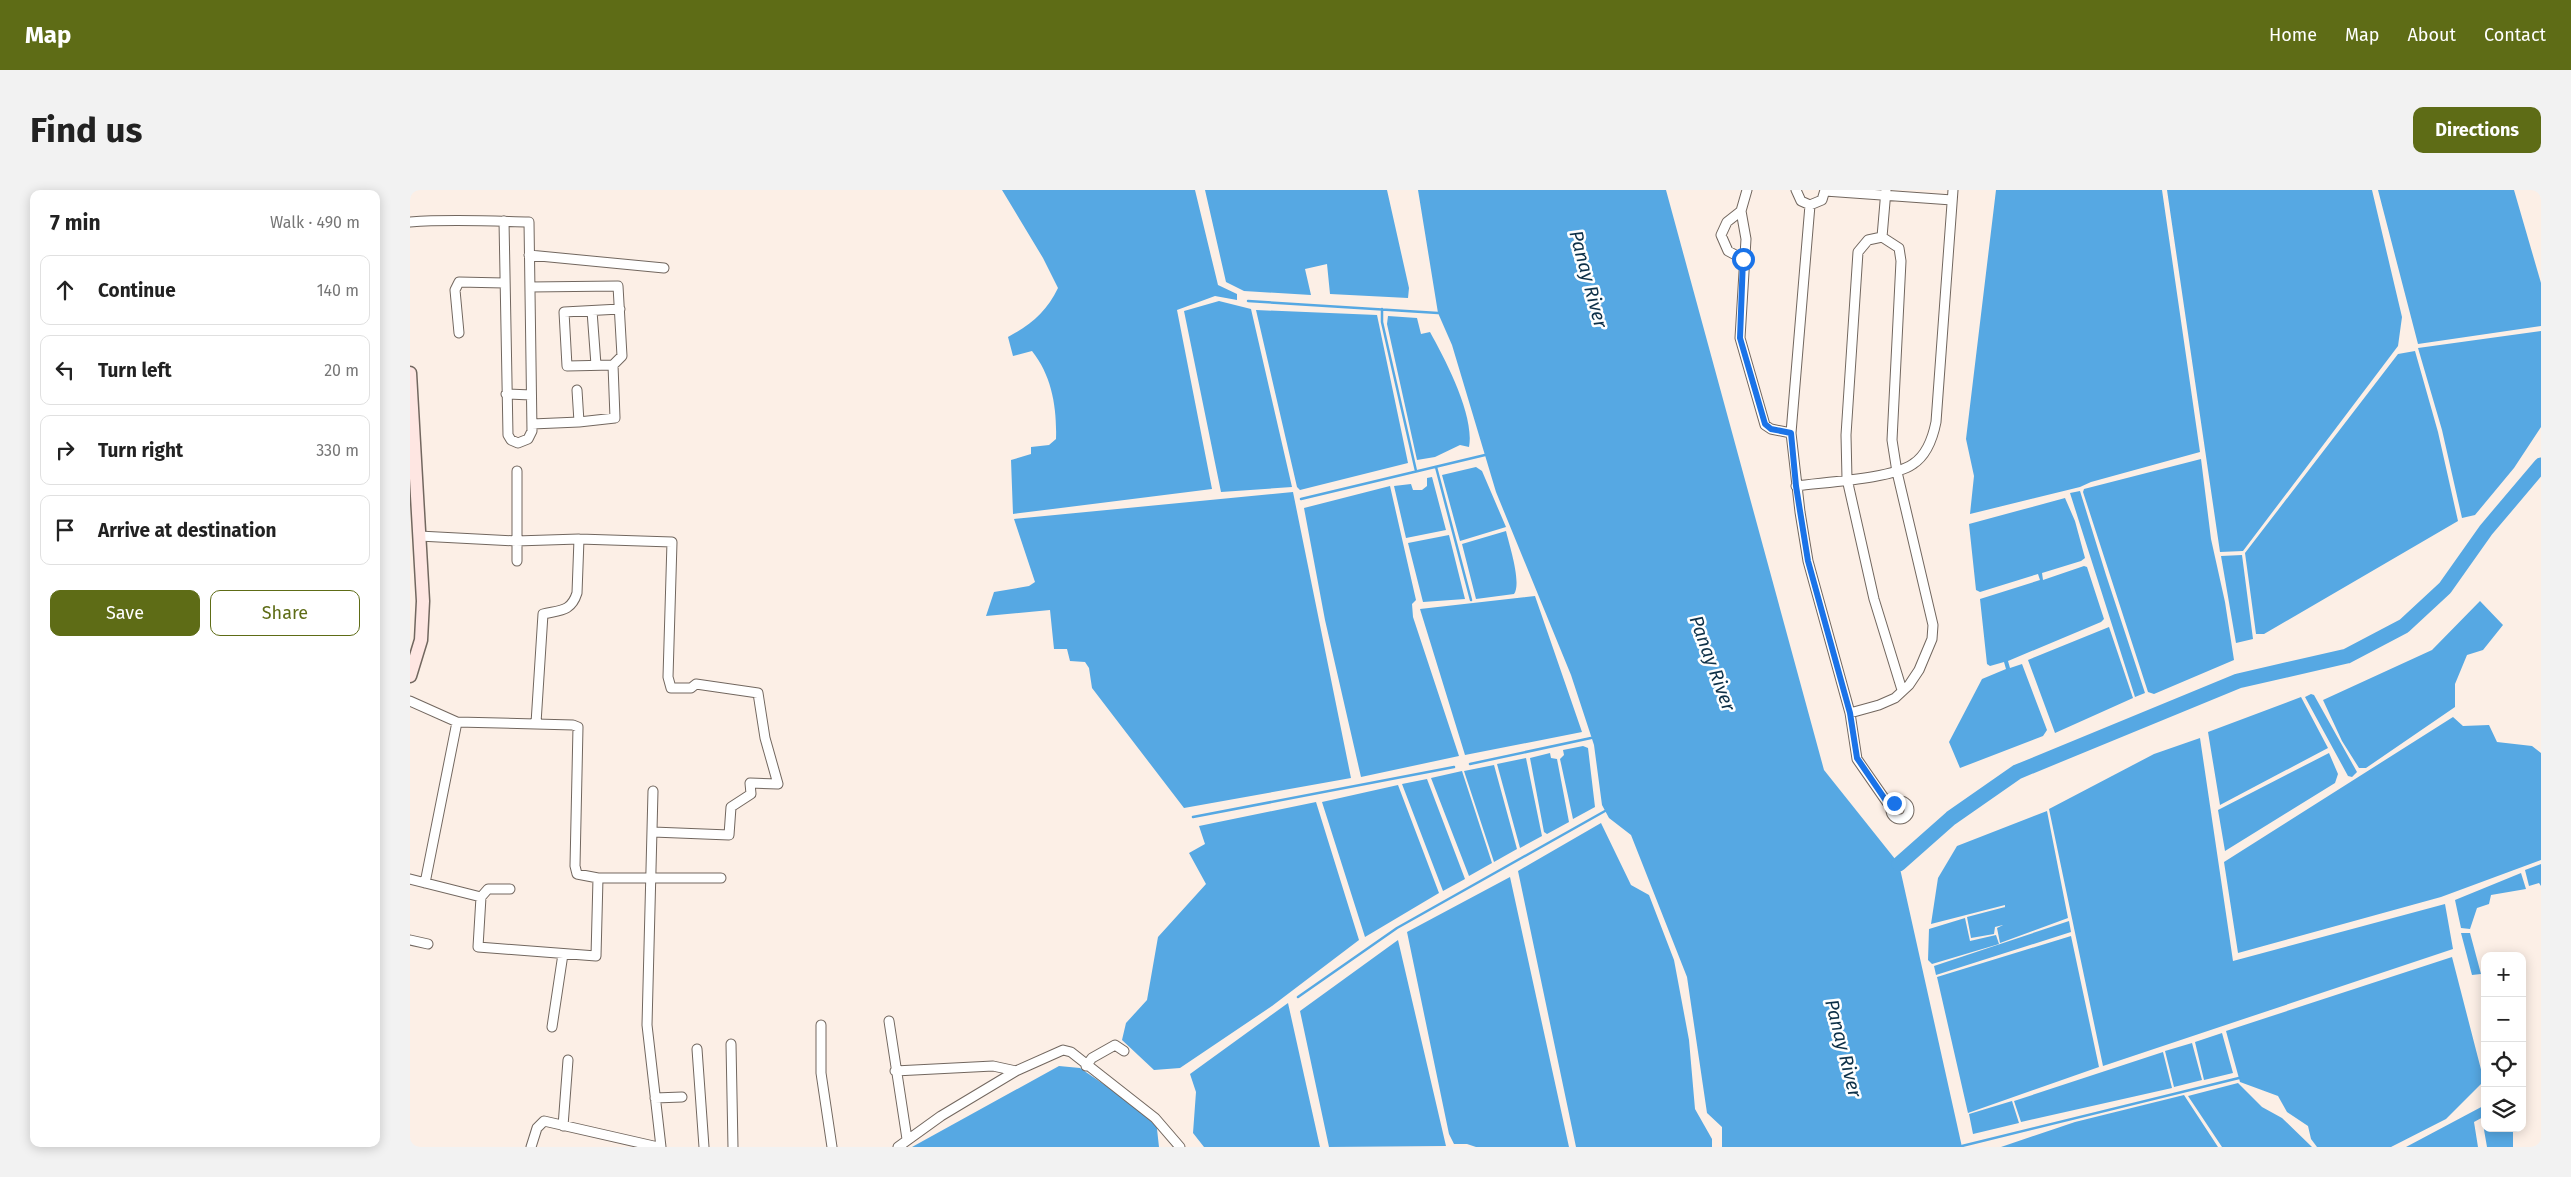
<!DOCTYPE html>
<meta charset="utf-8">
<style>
body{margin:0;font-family:"Fira Sans",sans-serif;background:#f2f2f2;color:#222}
.controls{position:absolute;right:15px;bottom:15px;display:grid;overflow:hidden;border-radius:10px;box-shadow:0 2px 12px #0003}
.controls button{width:45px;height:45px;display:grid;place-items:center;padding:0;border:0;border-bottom:1px solid #e0e0e0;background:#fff;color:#222;font:25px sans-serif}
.stop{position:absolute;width:15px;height:15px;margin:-11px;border:4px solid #1a73e8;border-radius:50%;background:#fff}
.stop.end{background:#1a73e8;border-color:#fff;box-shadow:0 1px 5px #0008}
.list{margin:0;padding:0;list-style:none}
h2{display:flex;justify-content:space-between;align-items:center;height:65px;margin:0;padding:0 20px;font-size:21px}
h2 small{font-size:16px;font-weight:400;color:#767676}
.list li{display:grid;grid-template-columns:32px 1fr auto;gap:15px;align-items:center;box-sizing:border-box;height:70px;margin:0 10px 10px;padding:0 10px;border:1px solid #e0e0e0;border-radius:10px}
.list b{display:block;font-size:19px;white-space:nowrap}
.list em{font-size:16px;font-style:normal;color:#767676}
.actions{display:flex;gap:10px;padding:15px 20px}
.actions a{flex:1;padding:11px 0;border:1px solid #5e6c16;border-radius:10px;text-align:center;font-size:18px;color:#5e6c16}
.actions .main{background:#5e6c16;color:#fff}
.icon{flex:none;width:28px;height:28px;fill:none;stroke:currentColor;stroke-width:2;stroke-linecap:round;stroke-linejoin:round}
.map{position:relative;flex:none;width:2131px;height:957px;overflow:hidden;border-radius:10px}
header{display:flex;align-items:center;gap:30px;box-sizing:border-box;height:70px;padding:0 25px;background:#5e6c16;color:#fff}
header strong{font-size:24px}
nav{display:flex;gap:28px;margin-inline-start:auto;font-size:18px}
.intro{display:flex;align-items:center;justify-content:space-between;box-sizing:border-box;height:120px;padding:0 30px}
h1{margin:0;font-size:35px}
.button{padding:12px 22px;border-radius:10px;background:#5e6c16;color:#fff;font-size:18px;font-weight:700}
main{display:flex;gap:30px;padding:0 30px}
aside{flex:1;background:#fff;border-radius:10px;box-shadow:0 2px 12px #0003}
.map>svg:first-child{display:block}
.water{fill:#56a8e3}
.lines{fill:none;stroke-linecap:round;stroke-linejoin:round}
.stream{stroke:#56a8e3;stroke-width:2.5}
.river{stroke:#56a8e3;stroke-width:15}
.street-casing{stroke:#72675f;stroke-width:11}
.secondary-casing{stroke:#72675f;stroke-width:15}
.street{stroke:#fff;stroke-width:9}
.secondary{stroke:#fee6e2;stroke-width:12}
.route{stroke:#1a73e8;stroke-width:6}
.labels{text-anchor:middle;stroke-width:5;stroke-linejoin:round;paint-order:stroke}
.water-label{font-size:19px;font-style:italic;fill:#0d3048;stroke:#fff}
</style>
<header>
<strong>Map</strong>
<nav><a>Home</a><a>Map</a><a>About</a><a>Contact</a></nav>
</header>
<div class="intro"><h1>Find us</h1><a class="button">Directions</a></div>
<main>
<aside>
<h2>7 min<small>Walk · 490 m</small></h2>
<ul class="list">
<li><svg class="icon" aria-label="ahead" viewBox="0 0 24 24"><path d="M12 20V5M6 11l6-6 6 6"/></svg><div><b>Continue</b></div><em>140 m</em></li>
<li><svg class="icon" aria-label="left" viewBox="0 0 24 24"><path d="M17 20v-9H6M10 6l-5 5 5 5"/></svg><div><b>Turn left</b></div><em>20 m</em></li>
<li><svg class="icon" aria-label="right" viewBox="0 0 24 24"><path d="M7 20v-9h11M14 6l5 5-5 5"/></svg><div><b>Turn right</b></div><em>330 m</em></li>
<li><svg class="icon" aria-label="arrive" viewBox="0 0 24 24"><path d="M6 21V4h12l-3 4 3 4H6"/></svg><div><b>Arrive at destination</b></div></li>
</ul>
<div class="actions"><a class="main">Save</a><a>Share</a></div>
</aside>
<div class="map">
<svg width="2131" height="957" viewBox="0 0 2131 957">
<rect width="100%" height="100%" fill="#fcefe6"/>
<path class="water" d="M592 0H785L808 95 827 104V110L805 106 767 120 802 299 603 324 601 270 621 264V257L639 255 646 249C647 218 642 186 622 161L603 166 598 147C621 135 637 121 648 98L633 68Z
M795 0H977L999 98 998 108 920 104 917 74 895 79 901 105 834 101 816 92Z
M1008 0H1256L1414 580 1489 674 1552 957H1312V937L1297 923 1277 787 1221 645 1199 628 1192 615 1184 555 1161 485 1086 302 1042 155 1028 123Z
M1586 0H1752L1790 262 1681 292 1670 297 1560 324 1564 286 1556 249Z
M1757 0H1962L1992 127 1988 156 1833 361 1810 362Z
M1968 0H2104L2131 93V136L2008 154Z
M809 111 841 119 882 297 811 302 774 121Z
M846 120 967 125 998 273 890 300 887 297Z
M978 126 1007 128 1011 144 1020 142C1035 169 1065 226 1059 257L1050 255 1025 267 1007 270 977 134Z
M2131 141V237L2104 278 2065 325 2052 328 2032 240 2008 158Z
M2005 161 2028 242 2048 331 1854 444H1846L1835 363 1988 164Z
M1791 269 1801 349 1815 412 1824 470 1744 504 1738 502 1673 302 1674 299Z
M1066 277 1072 281 1096 337 1050 351 1032 285Z
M1022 287 1036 340 996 348 984 296 1001 294 1003 300H1012L1017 296V288Z
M980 296 1006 410 1002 414 1003 427 1049 566 951 587 915 430 894 318Z
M1670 301 1696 385 1735 503 1725 507 1660 303Z
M883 302 941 588 774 618 682 498 679 478 675 472 660 471 657 459H644L640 420 576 426 584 402 619 396 625 392 604 329Z
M1655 308 1665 331 1675 368 1671 371 1632 383 1633 390 1674 376 1677 377 1694 429 1691 432 1598 471 1600 478 1612 474 1637 540 1633 546 1550 578 1539 552 1572 489 1596 479 1594 472 1580 476 1577 474 1570 409 1630 390 1628 384 1570 402 1566 400 1559 334Z
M1096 341C1099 354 1112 393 1104 404L1066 409 1052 354Z
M1039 345 1055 409 1013 412 998 353Z
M1832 365 1843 449 1826 453 1811 366Z
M1125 406 1172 542 1055 565 1010 419Z
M2070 411 2093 435 2073 460 2057 465 2045 494V517L1956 578H1949L1932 551 1913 510 2022 460Z
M1699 437 1723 508 1645 543 1618 470Z
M1901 504 1904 505 1947 582 1942 587 1938 586 1895 507Z
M1891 507 1918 558 1810 615 1798 542Z
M2043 527 2053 536 2079 535 2087 552 2122 556 2131 563V670L2031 707 1828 763 1814 672Z
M1790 548 1823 771 2035 714 2043 759 1693 876 1639 619 1744 564Z
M1173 556 1178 558 1185 617 1163 629 1150 569 1154 565 1153 560Z
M1140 563 1141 568 1147 569 1159 632 1137 644 1134 642 1120 568Z
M1919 563 1928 584 1925 593 1815 661 1808 620Z
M1116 568 1132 646 1110 658 1087 574Z
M1084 575 1107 659 1084 672 1054 581Z
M1052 581 1082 673 1059 686 1021 588Z
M1017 589 1055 689 1033 701 992 594Z
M988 595 1029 703 955 747 912 612Z
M906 612 949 750 862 816 770 878 744 880 712 850 716 833 737 810 748 747 796 694 779 663 795 654 789 636Z
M1637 621 1658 728 1590 753 1587 738 1593 735 1585 737 1584 744 1561 748 1557 727 1595 717 1594 733 1595 715 1521 734 1528 688 1547 656Z
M1191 633 1221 695 1239 705 1264 770 1279 850 1285 919 1302 949V957H1166L1108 681Z
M2131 674V696L2129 693 2119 696 2115 680Z
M2111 683 2116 699 2081 705 2079 714 2067 718 2060 739 2051 738 2045 710Z
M1100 687 1159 957H1066L1057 954H1044L1039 944 997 742Z
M1555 728 1560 751 1586 745 1589 754 1522 774 1518 770 1519 739Z
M1659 731 1661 742 1526 785 1524 776Z
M2051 743H2060L2071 784 2062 785Z
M1661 746 1689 877 1558 923 1527 787Z
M988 750 1036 956 919 957 890 821Z
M2042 767 2074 891 2036 929 1981 957H1907L1901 949 1898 936 1877 922 1868 906 1830 892 1816 841Z
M878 813 910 957H794L783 943 786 902 780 884Z
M1812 843 1823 883 1794 890 1785 852Z
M1782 853 1792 890 1764 897 1755 861Z
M1753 862 1762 898 1611 932 1604 911Z
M649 876 670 878 746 930 749 957H502Z
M1828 893 1852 917 1872 928 1902 957H1812L1778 906Z
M1774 905 1808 957H1591L1665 932Z
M1602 911 1609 933 1563 944 1559 924Z
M2075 915V926L2064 932 2068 957H1996Z
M2075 933V938H2103V957H2077L2073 934Z"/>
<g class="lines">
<path class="stream" d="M838 111 1028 123
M972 119V132L1006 281
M1026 277 1061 410
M891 309 1075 265
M1060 574 1181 548
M783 627 1044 577
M888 807 987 738 1195 621
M1552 956 1829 888"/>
<path class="river" d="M1489 674 1541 628 1607 582 1828 491 1937 466 1994 436 2035 398 2076 340 2131 275"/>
<defs>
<path id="street" d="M1337 0 1331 21 1336 49 1330 148 1355 235 1361 239 1381 243
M1386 0 1391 11 1400 15 1412 10 1415 0
M1415 1 1542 10
M1400 15 1381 243 1390 322 1398 371 1440 523 1447 569 1481 618
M1331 21 1317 32 1311 45 1318 61 1333 69
M0 32C39 29 79 31 119 32L122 241 118 249 108 253 101 250 98 245 94 31
M1472 47 1476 0
M119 65 254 78
M120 97 208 96 212 166 203 175 157 176 154 122 210 119
M182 121 186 175
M49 143 45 100 49 92 94 93
M167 200 169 232 205 228 203 175
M96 204 121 205
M122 234 169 232
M1386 296C1414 292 1482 289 1503 274 1517 265 1523 247 1526 232L1543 0
M9 346 106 351 169 349 262 352 258 487 261 498H281L286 494 348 503 355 548 368 594 340 593 341 604 321 617 319 645 243 642
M107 371V281
M0 511 47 532 163 535 168 537 165 676 167 684 188 688H311
M1440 523 1469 515 1485 508 1499 495 1509 480 1522 449 1523 435 1487 282 1482 250 1491 71 1489 58 1472 47 1458 50 1448 62 1436 245 1437 289 1464 409 1492 500
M126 533 133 424C150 420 161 422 167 403L169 349
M243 601 237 835 251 957
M1481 620a9 9 0 1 1 18 0a9 9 0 1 1-18 0Z
M0 689 71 707
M15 693 47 532
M100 699H78L71 707 68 757 186 766 188 688
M0 750 18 754
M479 831 497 949
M411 835V883L422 957
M142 837 153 764
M321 854 323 957
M287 859 294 957
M676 876 682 868 705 855 714 861
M485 881 583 876 606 881
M245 908 272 907
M153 936 158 870
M121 957 127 938 134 931 248 957
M488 957 531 926 606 881 653 860 661 862 745 928 770 957"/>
<path id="secondary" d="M0 183 13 411 11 450 0 486"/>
</defs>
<use href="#street" class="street-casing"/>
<use href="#secondary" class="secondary-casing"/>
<use href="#street" class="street"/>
<use href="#secondary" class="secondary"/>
</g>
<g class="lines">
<path class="route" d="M1333 69 1330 148 1355 234 1361 239 1381 243 1386 296 1398 371 1440 523 1447 568 1481 618 1484 613"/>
</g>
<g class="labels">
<g class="water-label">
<text transform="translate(1179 89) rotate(75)" y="7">Panay River</text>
<text transform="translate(1303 473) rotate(70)" y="7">Panay River</text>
<text transform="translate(1434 858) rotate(76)" y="7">Panay River</text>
</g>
</g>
</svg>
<div class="controls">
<button>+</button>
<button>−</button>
<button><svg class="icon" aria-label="locate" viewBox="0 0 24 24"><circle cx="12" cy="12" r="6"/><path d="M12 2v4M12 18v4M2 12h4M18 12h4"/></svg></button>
<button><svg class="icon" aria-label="layers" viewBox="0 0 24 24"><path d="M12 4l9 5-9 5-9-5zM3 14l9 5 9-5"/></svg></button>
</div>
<div class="stop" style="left:1333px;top:69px"></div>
<div class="stop end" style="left:1484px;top:613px"></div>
</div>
</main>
